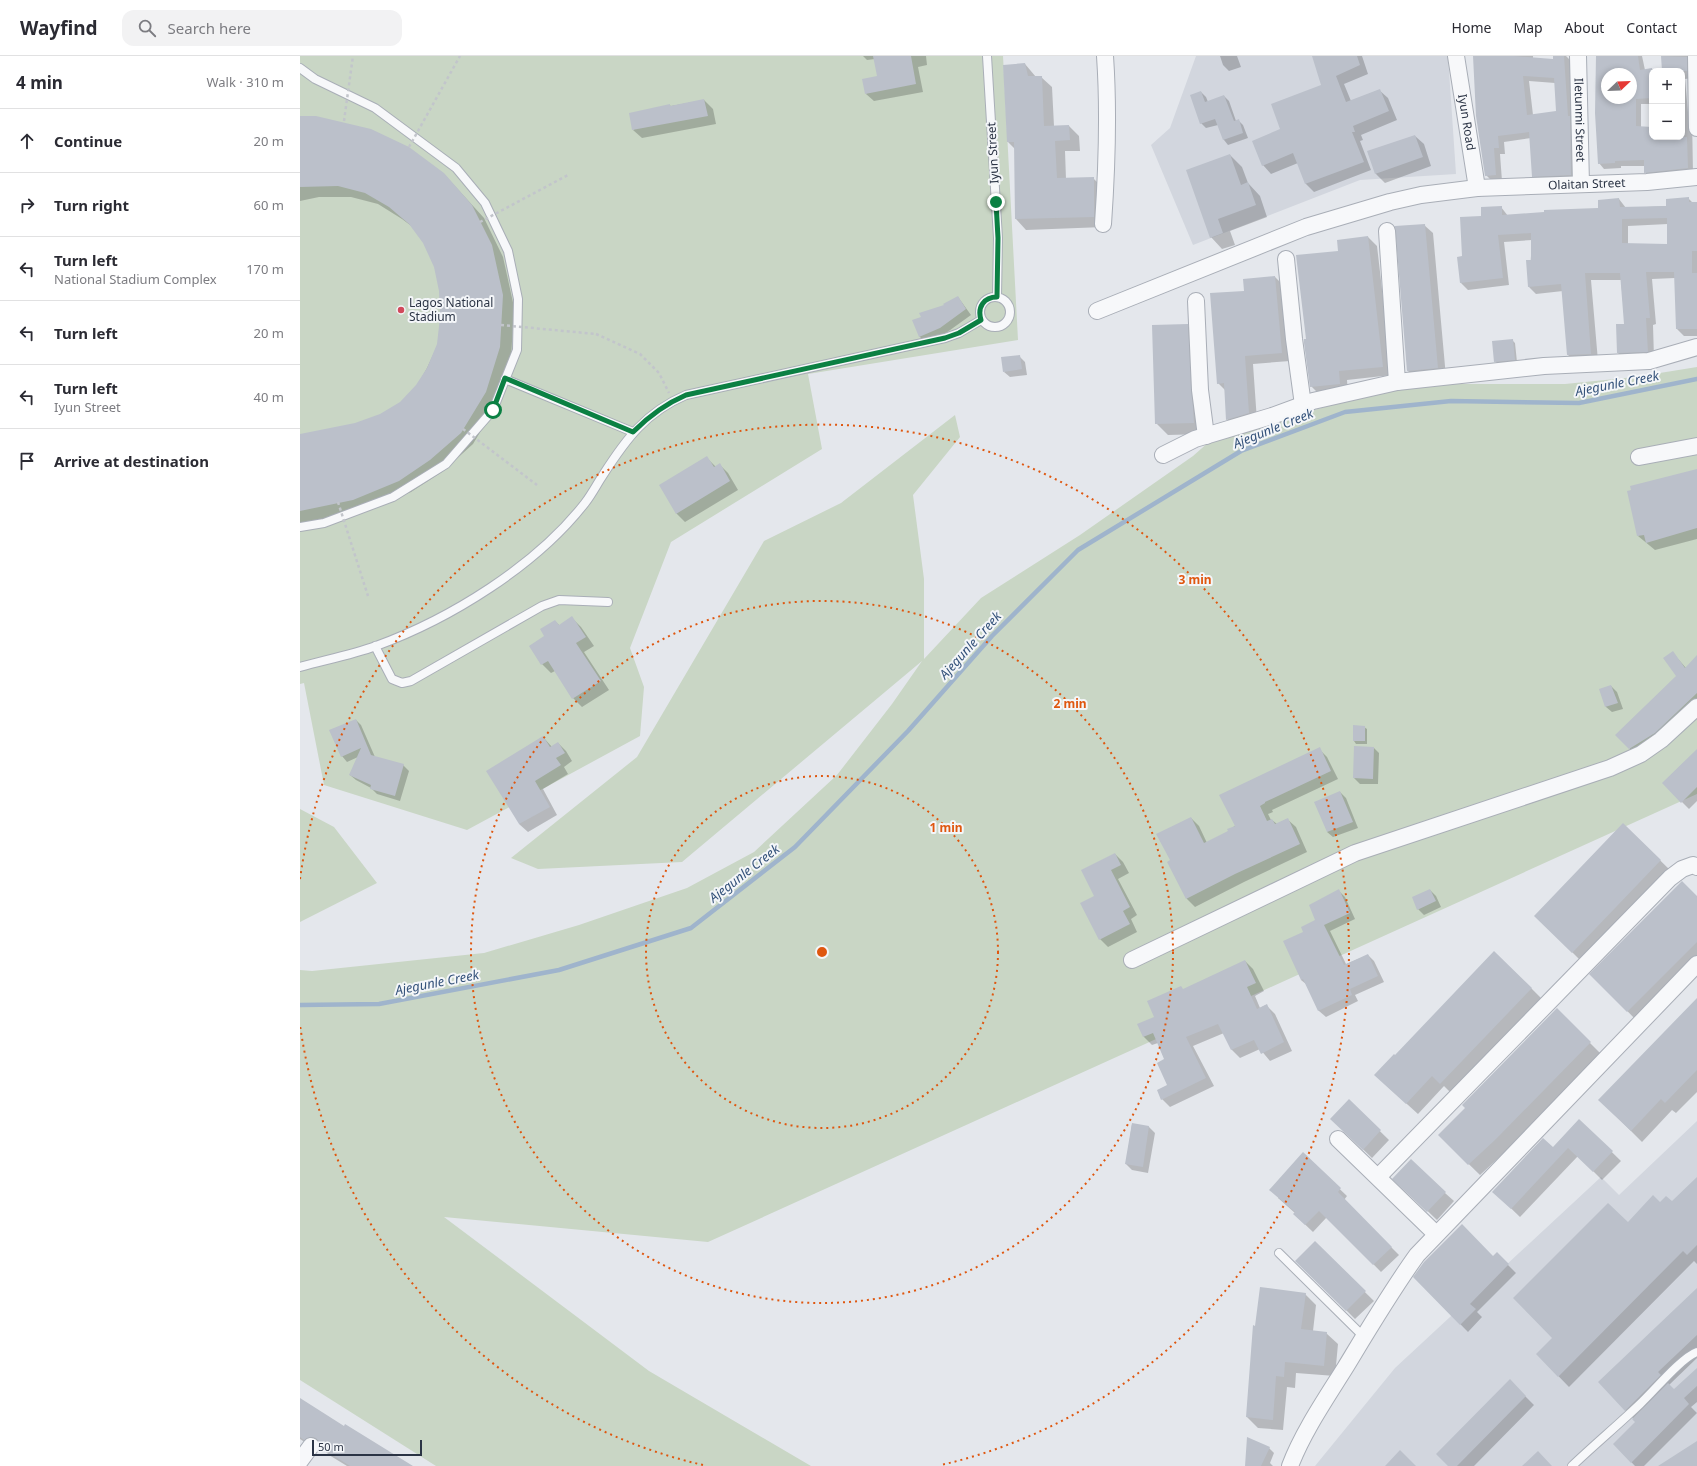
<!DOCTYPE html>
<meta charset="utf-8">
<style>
body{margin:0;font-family:"Noto Sans",sans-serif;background:#f2f2f3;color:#2b2b33}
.controls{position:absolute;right:12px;top:12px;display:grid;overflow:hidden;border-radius:8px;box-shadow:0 2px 6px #0003}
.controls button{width:36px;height:36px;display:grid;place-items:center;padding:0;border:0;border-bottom:1px solid #e1e1e2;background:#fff;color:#2b2b33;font:20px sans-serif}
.compass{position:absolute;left:1301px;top:12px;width:36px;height:36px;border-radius:50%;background:#fff;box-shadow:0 2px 6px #0003;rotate:67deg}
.scale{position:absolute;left:12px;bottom:10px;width:110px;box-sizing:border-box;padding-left:4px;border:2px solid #2b3445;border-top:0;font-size:11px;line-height:14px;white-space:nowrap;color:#2b3445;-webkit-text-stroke:3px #f4f6f9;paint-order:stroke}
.stop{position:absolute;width:12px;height:12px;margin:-9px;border:3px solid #0b8043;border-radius:50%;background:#fff}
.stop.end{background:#0b8043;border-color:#fff;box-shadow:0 1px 4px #0008}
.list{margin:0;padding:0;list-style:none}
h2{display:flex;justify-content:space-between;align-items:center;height:52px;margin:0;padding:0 16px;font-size:17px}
h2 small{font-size:13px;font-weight:400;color:#7c7c81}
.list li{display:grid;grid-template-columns:26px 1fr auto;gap:12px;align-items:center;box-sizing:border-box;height:64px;padding:0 16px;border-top:1px solid #e1e1e2}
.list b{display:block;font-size:15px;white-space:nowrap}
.list p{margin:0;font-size:13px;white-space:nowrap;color:#7c7c81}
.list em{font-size:13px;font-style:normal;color:#7c7c81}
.icon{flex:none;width:22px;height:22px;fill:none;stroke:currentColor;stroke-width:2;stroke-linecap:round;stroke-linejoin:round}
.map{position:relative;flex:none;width:1397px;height:1410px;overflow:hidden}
header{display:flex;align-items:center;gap:24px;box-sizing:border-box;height:56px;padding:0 20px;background:#fff;border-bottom:1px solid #e1e1e2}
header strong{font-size:19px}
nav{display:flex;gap:22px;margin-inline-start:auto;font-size:14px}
.search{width:280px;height:36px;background:#f2f2f3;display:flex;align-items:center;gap:10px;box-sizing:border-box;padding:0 14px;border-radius:12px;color:#7c7c81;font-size:15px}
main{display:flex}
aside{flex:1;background:#fff}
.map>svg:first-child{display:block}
.built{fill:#d2d6de}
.green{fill:#c9d6c5}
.shadow{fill:#0003;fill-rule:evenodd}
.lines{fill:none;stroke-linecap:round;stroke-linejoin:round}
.stream{stroke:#9fb4cc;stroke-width:4.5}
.building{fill:#bbc0ca;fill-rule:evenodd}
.service-casing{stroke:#a9aeb7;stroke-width:10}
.minor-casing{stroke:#a9aeb7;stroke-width:18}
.path{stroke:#c2c5cb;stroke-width:2.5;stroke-dasharray:3 3;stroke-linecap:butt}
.service{stroke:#f7f8fa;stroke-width:8}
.minor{stroke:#f7f8fa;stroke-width:16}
.path-bridge{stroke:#c2c5cb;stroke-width:2.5;stroke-dasharray:3 3;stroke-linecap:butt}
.route{stroke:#0b8043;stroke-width:5}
.ring{fill:none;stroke:#df570f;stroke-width:2;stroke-dasharray:2 4}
.poi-dot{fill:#d1495b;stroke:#f4f6f9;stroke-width:1.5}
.labels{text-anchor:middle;stroke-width:4;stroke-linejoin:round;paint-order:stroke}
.street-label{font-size:12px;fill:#2b3445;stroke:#f4f6f9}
.poi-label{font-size:12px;fill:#2b3445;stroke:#f4f6f9;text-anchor:start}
.water-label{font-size:13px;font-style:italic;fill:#34527a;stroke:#f4f6f9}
.centre{fill:#df570f;stroke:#f4f6f9;stroke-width:2}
.ring-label{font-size:12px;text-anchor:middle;font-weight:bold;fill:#df570f;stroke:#f4f6f9;stroke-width:4;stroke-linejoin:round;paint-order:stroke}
</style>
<header>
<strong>Wayfind</strong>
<div class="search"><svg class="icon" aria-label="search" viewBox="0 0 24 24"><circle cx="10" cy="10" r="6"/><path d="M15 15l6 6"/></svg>Search here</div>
<nav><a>Home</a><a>Map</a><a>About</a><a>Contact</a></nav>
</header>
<main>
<aside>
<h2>4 min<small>Walk · 310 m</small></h2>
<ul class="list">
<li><svg class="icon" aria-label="ahead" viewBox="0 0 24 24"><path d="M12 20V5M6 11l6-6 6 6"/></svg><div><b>Continue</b></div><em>20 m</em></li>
<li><svg class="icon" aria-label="right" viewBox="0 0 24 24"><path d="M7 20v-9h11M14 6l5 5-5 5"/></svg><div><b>Turn right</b></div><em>60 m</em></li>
<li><svg class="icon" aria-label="left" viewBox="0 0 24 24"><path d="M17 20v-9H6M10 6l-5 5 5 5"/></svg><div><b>Turn left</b><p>National Stadium Complex</p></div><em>170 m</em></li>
<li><svg class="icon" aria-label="left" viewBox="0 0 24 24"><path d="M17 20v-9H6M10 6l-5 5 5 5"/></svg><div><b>Turn left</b></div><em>20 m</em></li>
<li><svg class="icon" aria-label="left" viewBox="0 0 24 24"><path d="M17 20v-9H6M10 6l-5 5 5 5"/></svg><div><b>Turn left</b><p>Iyun Street</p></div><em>40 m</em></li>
<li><svg class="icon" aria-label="arrive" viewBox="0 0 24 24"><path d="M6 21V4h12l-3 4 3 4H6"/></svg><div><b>Arrive at destination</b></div></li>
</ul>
</aside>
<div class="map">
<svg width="1397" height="1410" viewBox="0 0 1397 1410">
<rect width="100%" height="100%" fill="#e4e7ec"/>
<path class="built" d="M896 0H1148L1156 118 1060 124 893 189 851 89 870 72Z
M1397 1065V1410H1015L1095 1312 1301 1121 1319 1139Z"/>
<path class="green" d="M0 0H703L718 284 508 318 522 393 371 486 330 592 344 631 340 680 167 774 24 729 4 627 0 628Z
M1397 311V738L408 1186 144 1161 349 1315 511 1410H136L0 1324V914L12 915 184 897 279 869 387 832 454 796 537 719 592 648 622 605 382 806 238 813 211 802 337 701 464 485 541 447 655 359 660 381 613 439 624 523V603L681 542 780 479 893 400 910 385 1085 333 1148 328H1265L1335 321Z
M0 753 34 771 77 827 0 866Z"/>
<path class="shadow" d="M563 0H626L627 9 618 11 623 36 574 45 566 38 578 21 575 3 567 4Z
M920 0H937L941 11 929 15 923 9Z
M1013 0H1062L1068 18 1044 28 1051 45 1079 34 1088 42 1097 64 1061 79 1063 84 1060 85 1071 114 1014 136 1006 128 998 107 971 118 963 109 982 74 1022 29Z
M1174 0H1233V2L1254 4V0H1266L1270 4 1277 125 1240 126 1233 120 1231 82 1204 86 1205 98H1200L1202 125H1192L1186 119ZM1229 25 1255 27 1257 56 1233 59Z
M1297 0H1342L1345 14 1362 12V0H1395L1392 22 1385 23 1388 56 1392 60 1393 118 1351 122 1345 116V110H1321V112L1304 113 1299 107ZM1352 15H1382V81H1352V72L1341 71V48H1352ZM1307 18H1331V42H1307Z
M725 8 736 21H741L752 31 754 70H769L779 80 780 95H765L766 123 793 122 804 133V171L726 174 716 163 715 93 708 86 704 10Z
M901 36 906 41 908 46 924 40 929 45 936 65 938 64 943 69 948 82 928 89 924 84 918 69 906 72 901 67Z
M404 44 413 53 416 68 342 82 333 74 369 49 371 50Z
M0 61 144 118 184 162 203 201 214 251 211 303 197 348 173 388 142 416 111 436 65 455 0 470V379L55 368 80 359 101 347 117 330 127 312 138 288 141 261 140 234 135 210 124 186 114 172 102 163 78 148 51 141H19L0 145Z
M1115 80 1124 88 1131 110 1085 127 1076 118 1068 96Z
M930 99 942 111 948 127 960 140 967 161 930 175 935 189 922 193 911 181Z
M1388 142 1393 147H1397V280H1384L1377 273 1375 222 1352 223 1356 268 1353 269 1354 302 1325 304 1318 297 1325 269 1321 224H1291L1298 305 1275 306 1268 299 1263 235 1236 238 1229 231 1232 184 1204 186 1209 229 1168 234 1161 227 1163 201 1182 161 1201 151 1208 160 1299 153 1319 143 1326 152 1367 150ZM1368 168V189L1328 188V170Z
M1124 169 1133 177 1146 321 1117 324 1108 315Z
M1068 181 1077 190 1092 319 1047 324 1048 337 1020 339 1011 330 1007 284 1039 195Z
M975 221 983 229 990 305 953 308 957 365 935 372 927 363 926 335 918 327 945 236Z
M658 241 671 259 646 277 625 286 619 280 646 250Z
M887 269 899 281 905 378 868 379 856 367Z
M1212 284 1215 287 1217 306 1198 308 1195 305Z
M719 300 725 306 727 319 710 321 704 316Z
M407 402 416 411 420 409 428 417 438 434 385 466 376 457Z
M1397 414V483L1355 494 1338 480Z
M272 562 281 571 294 590 284 596 309 634 282 651 273 642 255 615 251 617 242 608 230 590 246 580 255 565 260 570Z
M1372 596 1386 612 1397 601V652L1337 700 1317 679 1377 620Z
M1311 630 1317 636 1323 653 1312 656 1306 651 1300 634Z
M56 664 61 669 75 701 103 709 109 715 100 745 77 738 71 732 56 724 50 719 58 701 47 706 42 700Z
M1064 671 1067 673V688H1056L1054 685Z
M243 681 252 691 258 687 266 695 272 705 264 711 268 718 243 733 257 759 228 776 219 768Z
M1074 692 1079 697 1078 728H1060L1054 722Z
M1019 693 1027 701 1038 723 972 754 973 756 968 758 971 764H972L977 768 987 763 996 771 1007 796 944 826 895 851 887 843 868 806 871 805 891 762 899 770 907 787 929 775Z
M1397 694V745L1389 753 1363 727Z
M1040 736 1046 742 1058 772 1033 781 1027 776Z
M1323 768 1372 816 1284 908 1247 871Z
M815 798 823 806 829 817 818 823 837 859 831 863 837 876 808 891 800 883 796 840Z
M1130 834 1136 840 1141 851 1124 859 1118 853Z
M1039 835 1045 841 1055 863 1030 875 1046 908 1068 899 1074 905 1084 926 1055 939 1058 945 1026 961 1019 955 1006 928 1001 924 1004 876 1017 864Z
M1397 841V909L1339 967 1291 918Z
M945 905 953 913 964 935 955 940 960 952 966 949 975 958 992 995 970 1005 960 993 940 1002 932 994 924 977 893 990 914 1030 870 1051 862 1043 868 1029 865 1004 858 987 852 989 844 981 839 969 856 962 883 934Z
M1231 932 1242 943 1152 1038 1144 1030 1118 1058 1087 1030 1095 1001Z
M1397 944V1036L1376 1057 1372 1054 1342 1086 1311 1055Z
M1257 954 1301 998 1207 1094 1180 1119 1139 1079 1166 1052Z
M1049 1045 1089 1084 1072 1102 1040 1071Z
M1279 1064 1321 1105 1302 1124 1278 1100 1220 1161 1194 1136 1253 1092Z
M832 1068 849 1071 855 1077 848 1117 832 1114 826 1108Z
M1003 1098 1047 1140 1044 1144 1099 1199 1081 1216 1027 1161 1013 1176 994 1158 995 1157 978 1142Z
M1397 1122V1208L1394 1205 1269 1331 1237 1298 1253 1282 1328 1167 1360 1148 1372 1147Z
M1094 1123 1145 1137 1154 1145 1137 1164Z
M1015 1187 1074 1245 1055 1263 997 1205Z
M1197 1198 1216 1217 1177 1256 1182 1261 1168 1276 1114 1221 1193 1202Z
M1397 1233V1302L1369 1329 1374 1334 1397 1317V1346L1391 1351 1397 1357 1344 1410H1335L1314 1388 1337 1366 1325 1354Z
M1005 1238 1016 1249 1013 1275 1026 1277 1038 1288 1035 1320 996 1317 995 1332 987 1331 983 1374 958 1372 947 1361 956 1271Z
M1210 1325 1234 1349 1174 1410H1150Z
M0 1343 44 1371 110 1410H47L29 1399 21 1391V1388L12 1391 0 1383Z
M969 1392 974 1397 970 1407 973 1410H946Z"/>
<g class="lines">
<path class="stream" d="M0 949 79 948 259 914 391 872 495 791 608 675 692 580 778 494 941 395 1045 356 1151 345 1279 347 1397 323"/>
</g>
<path class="building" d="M573 0H611L616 28 565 38 562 23 577 20Z
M1012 0H1057L1060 9 1036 20 1046 46 1080 33 1089 55 1053 70 1055 76H1052L1064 106 1005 128 993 97 962 110 952 85 980 73 971 48 1021 29Z
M1173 0H1214L1253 3V0H1264L1268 60H1270L1271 119 1232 121 1229 76 1198 80 1199 92H1194L1196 119 1185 120 1176 60ZM1223 20 1254 22 1256 55 1227 59Z
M1296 0H1338L1340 14 1352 12V42L1336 43V70L1352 71 1351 81H1387L1388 112 1344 117V104L1315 105V107L1298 108 1295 57ZM1307 18H1331V42H1307Z
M1361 0 1387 1V15H1362Z
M725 7 728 20H742L744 70 769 69 770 84 755 85 757 122 794 121V161L715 163 714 86H707L703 9Z
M901 35 905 46 924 39 934 65 939 63 943 77 923 84 915 63 900 68 890 39Z
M404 43 408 60 332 74 329 57 370 48V50Z
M0 60H16L71 73 109 91 144 117 172 149 192 189 203 239 200 291 186 336 161 377 130 404 99 425 53 444 0 455V378L55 367 80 358 100 346 116 329 127 312 137 288 140 261 139 235 134 211 123 187 109 168 89 151 65 137 38 130 0 131Z
M1115 79 1123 101 1075 118 1067 95Z
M930 98 941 129 948 126 956 149 918 163 923 177 910 182 886 114Z
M1389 141V146H1397V195H1392V217H1397V273H1376L1374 216H1346L1350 262H1346L1348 296 1317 297 1316 268H1324L1320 217H1285L1291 298 1267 299 1261 228 1228 231 1226 204H1231V177L1198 179 1203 222 1160 227 1157 201 1162 200 1160 161 1181 160V151L1202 150V159L1244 156V154L1298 152V144L1319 142 1320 151 1366 150V143ZM1367 162V188L1322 187V163Z
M1125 168 1138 312 1107 315 1095 170Z
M1068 180 1083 311 1039 315 1040 328 1010 331 1004 287V283H1006L996 199 1038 195 1037 184Z
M975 220 982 297 945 300 949 357 926 364 924 327 917 328 910 237 944 235 943 223Z
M658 240 666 253 640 272 619 281 612 264 621 261 619 257 644 249 643 248Z
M888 268 894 367 855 368 852 269Z
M1213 283 1215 304 1194 306 1192 285Z
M720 299 722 313 703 316 701 301Z
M407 400 414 411 420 407 430 425 376 458 359 429Z
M1397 413V472L1346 487 1344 479 1337 480 1327 435 1331 434 1330 430Z
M272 560 286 581 276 587 301 625 272 643 248 605 241 609 229 590 244 580 240 573 255 564 259 569Z
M1373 595 1385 612 1397 599V637L1355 677 1329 693 1315 679 1376 620 1363 602Z
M1311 629 1318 647 1305 651 1299 633Z
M56 663 71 699 104 708 95 740 70 733 71 729 49 719 61 692 41 701 29 674Z
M1053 669 1065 670V685H1053Z
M243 680 250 691 258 686 265 697 256 702 261 709 235 725 250 751 219 768 186 715Z
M1054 690 1074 691 1073 723 1053 722Z
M1020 691 1031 715 965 746V747L960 750 967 765 972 763 975 768 988 762 1000 788 935 818 886 843 867 806 870 804 856 778 891 761 904 787 928 775 927 773 935 770 919 739Z
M1397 693V731L1381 747 1362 727Z
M1040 735 1053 766 1027 776 1014 746Z
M1323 767 1361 804 1272 897 1234 860Z
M815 797 821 809 811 814 830 851 823 855 830 868 799 884 780 847 794 840 781 814Z
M1382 825 1397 840V886L1327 956 1289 918Z
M1039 833 1050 857 1024 869 1044 909 1068 898 1078 920 1050 933 1052 939 1018 955 1003 923 1001 924 983 885 1003 876 1001 871 1015 864 1009 849Z
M1130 833 1136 845 1117 854 1112 841Z
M1194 895 1232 932 1140 1028 1132 1020 1106 1048 1074 1019 1094 998 1095 999Z
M945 904 956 927 947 931 957 953 967 948 984 986 961 998 954 984 931 994 918 968 886 981 906 1022 861 1044 857 1034 867 1029 857 1007 864 1003 853 977 843 981 837 968 854 961 847 945 881 930 883 933Z
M1397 942V1014L1365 1047 1361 1043 1331 1075 1298 1044Z
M1257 952 1291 986 1196 1083 1168 1109 1138 1079 1165 1052 1162 1049Z
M1049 1043 1081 1074 1063 1094 1030 1063Z
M1279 1063 1313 1095 1293 1116 1268 1092 1211 1153 1192 1136 1243 1082 1253 1091Z
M832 1067 849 1070 843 1111 825 1108Z
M1003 1096 1041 1132 1038 1136 1092 1191 1073 1209 1019 1155 1005 1169 993 1158 995 1156 969 1134Z
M1111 1103 1146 1136 1127 1156 1092 1123Z
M1397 1121V1189L1387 1199 1383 1195 1258 1321 1236 1298 1252 1282 1213 1242 1308 1147 1328 1166 1353 1139 1360 1146 1366 1140 1372 1145Z
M1162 1168 1193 1200 1197 1196 1209 1208 1170 1248 1176 1253 1160 1269 1113 1221 1124 1206Z
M1015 1185 1066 1235 1046 1255 995 1205Z
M960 1231 1006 1237 1001 1273 1027 1276 1024 1310 985 1306 984 1321 976 1320 973 1364 946 1361 953 1269 955 1270Z
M1397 1232V1279L1358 1316 1361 1319 1325 1355 1298 1326Z
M1397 1312V1330L1384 1342 1389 1348 1331 1407 1313 1388 1335 1366 1332 1363 1368 1327 1374 1333Z
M1210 1323 1226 1340 1157 1410H1148L1136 1398Z
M0 1342 44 1370 45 1368 113 1410H50L20 1391V1387L16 1382 12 1381 4 1384 0 1381Z
M947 1381 970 1391 961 1410H945Z
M1397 1385V1410H1358Z
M1100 1394 1116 1410H1085Z
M1238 1395 1252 1410H1222Z"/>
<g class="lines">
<defs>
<path id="service" d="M687 0 698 182 697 241
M0 12 15 23 75 52 156 112 185 147 208 195 218 243 217 294 193 354 146 408 93 441 24 467 0 471
M680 256a15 15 0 1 1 30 0a15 15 0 1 1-30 0Z
M205 323 333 376
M75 590 92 623 102 627 111 625 242 550 259 544 308 546
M0 611C25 604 51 599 76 590 150 563 236 510 285 447 292 438 297 428 303 419 326 383 346 356 386 339L645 282 659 277 681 264
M979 1197 1064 1281
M1272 1410C1294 1389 1318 1369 1340 1348 1354 1335 1381 1302 1397 1296"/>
<g id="minor">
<path id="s1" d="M1156 0 1177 132"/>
<path id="s2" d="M1278 0 1281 128"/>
<path d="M1396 0 1397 72"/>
<path d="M803 168C807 111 809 57 805 0"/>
<path d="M1087 175 1097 326"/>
<path d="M986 203 994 283 1003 349"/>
<path d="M896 245 900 334 906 380"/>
<path id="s3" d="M797 255 1006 171 1090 146 1121 139 1177 132 1347 126 1397 121"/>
<path d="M863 399 895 383 972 360 1013 345 1097 326 1244 310 1349 305 1397 291"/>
<path d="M1339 401 1397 390"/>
<path d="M832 904 1055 797 1310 712 1341 698 1361 684 1397 651"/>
<path d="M1038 1083 1136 1178"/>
<path d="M1078 1121 1370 822 1382 813 1393 809 1397 811"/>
<path d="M0 1405 11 1390"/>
<path d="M990 1410C1003 1376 1025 1344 1045 1312 1068 1274 1091 1235 1117 1199L1397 908"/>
</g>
</defs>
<use href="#service" class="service-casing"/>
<use href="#minor" class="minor-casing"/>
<path class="path" d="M296 278 340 298 359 317 369 337"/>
<use href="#service" class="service"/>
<use href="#minor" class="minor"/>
<path class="path-bridge" d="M44 65 53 0
M109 91 160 0
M180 166 268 119
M201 269 296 278
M163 373 237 429
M38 446 68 540"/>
</g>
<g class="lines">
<path class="route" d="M193 354 205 322 333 376C349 360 365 348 386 339L645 282 659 277 681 264C677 251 684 241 697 241L698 182 696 146"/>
</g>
<g class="ring">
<circle cx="522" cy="896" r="176"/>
<circle cx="522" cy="896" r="351"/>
<path d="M403 1409A527 527 0 0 1 0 969M0 823A527 527 0 1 1 641 1409"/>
</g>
<circle class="poi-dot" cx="101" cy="254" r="4"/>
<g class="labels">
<g class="street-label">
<text dy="4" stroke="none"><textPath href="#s2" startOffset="64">Iletunmi Street</textPath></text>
<text dy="4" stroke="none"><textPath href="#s1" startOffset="67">Iyun Road</textPath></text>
<text transform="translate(693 97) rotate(-93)" y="4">Iyun Street</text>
<text dy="4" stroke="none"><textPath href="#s3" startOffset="511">Olaitan Street</textPath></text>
</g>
<g class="poi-label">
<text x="109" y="251">Lagos National<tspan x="109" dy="14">Stadium</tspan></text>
</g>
<g class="water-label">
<text transform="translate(1317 327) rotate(-11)" y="5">Ajegunle Creek</text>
<text transform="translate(973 372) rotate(-22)" y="5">Ajegunle Creek</text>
<text transform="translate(670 589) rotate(-48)" y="5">Ajegunle Creek</text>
<text transform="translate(444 817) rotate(-38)" y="5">Ajegunle Creek</text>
<text transform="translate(137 926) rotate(-11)" y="5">Ajegunle Creek</text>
</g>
</g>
<circle cx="522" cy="896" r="6" class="centre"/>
<g class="ring-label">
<text x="895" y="528">3 min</text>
<text x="770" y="652">2 min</text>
<text x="646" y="776">1 min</text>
</g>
</svg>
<div class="controls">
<button>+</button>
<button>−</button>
</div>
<svg class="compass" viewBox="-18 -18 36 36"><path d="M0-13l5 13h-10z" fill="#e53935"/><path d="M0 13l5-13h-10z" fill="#7c7c81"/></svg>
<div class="scale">50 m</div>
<div class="stop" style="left:193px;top:354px"></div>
<div class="stop end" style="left:696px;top:146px"></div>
</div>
</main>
